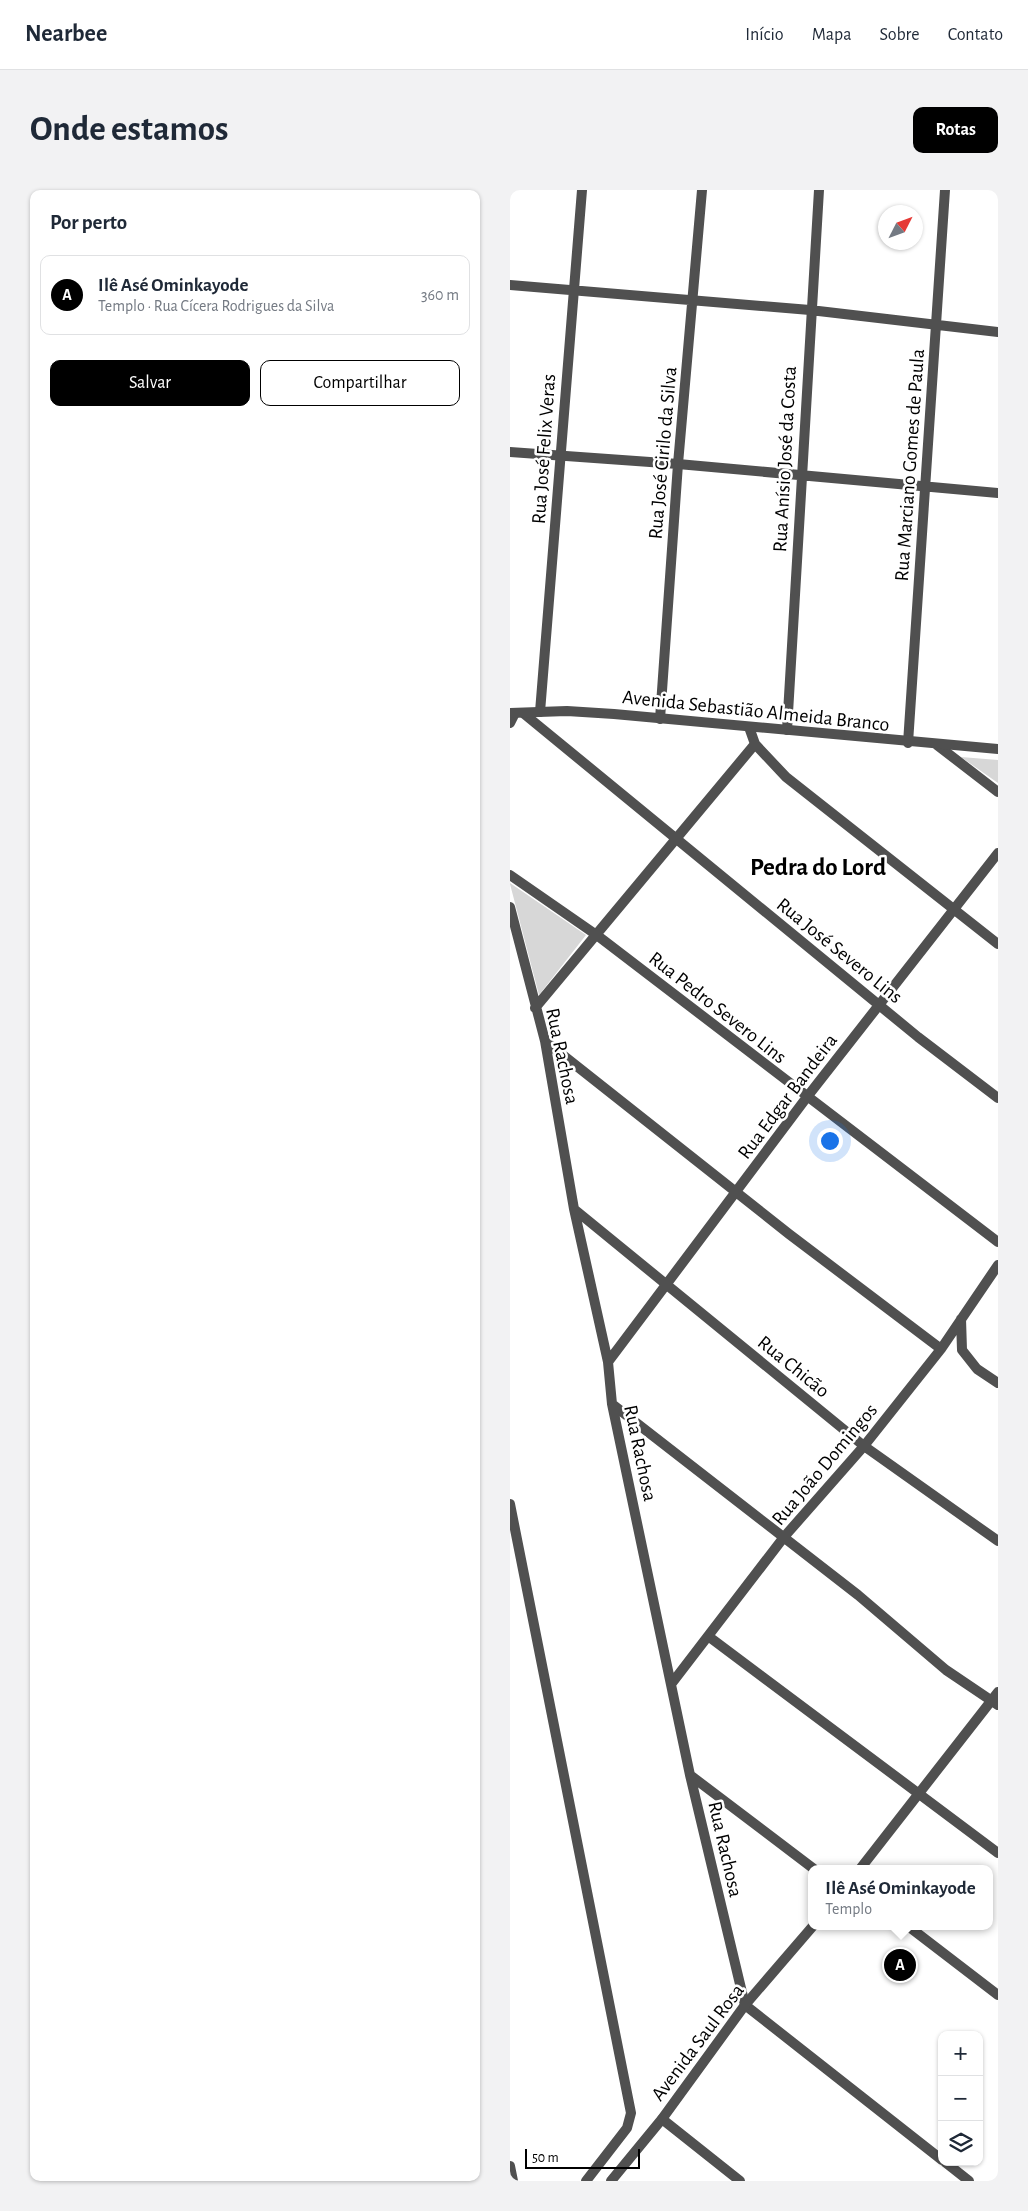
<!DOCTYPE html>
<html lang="pt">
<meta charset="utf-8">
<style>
body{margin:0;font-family:"Alegreya Sans",sans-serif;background:#f2f2f3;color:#1f2937}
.controls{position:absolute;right:15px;bottom:15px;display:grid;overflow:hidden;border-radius:10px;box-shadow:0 1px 4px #0004}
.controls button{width:45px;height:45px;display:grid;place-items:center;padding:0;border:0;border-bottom:1px solid #e0e1e3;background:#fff;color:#1f2937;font:25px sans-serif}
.compass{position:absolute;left:368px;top:15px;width:45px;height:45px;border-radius:50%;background:#fff;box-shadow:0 1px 4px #0004;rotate:48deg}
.scale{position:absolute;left:15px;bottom:12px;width:115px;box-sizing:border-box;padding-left:5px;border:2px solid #000;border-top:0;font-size:14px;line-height:18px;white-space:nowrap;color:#000;-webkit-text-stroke:4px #fff;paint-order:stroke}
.you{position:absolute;left:319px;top:950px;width:18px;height:18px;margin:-12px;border:4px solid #fff;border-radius:50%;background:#1a73e8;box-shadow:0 0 0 8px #1a73e833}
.badge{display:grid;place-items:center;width:32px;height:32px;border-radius:50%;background:#000;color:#fff;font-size:16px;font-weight:700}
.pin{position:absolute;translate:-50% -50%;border:2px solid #fff;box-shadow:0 1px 5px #0006}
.popup{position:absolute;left:298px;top:1675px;width:185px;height:65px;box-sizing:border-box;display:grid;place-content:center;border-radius:10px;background:#fff;filter:drop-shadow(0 1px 4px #0005);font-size:16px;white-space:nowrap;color:#747a83}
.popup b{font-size:19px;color:#1f2937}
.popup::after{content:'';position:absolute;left:50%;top:100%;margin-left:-10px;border:10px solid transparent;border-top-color:#fff}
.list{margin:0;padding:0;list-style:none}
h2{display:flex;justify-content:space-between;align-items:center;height:65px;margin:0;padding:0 20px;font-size:21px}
h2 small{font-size:16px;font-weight:400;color:#747a83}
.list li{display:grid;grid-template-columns:32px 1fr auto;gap:15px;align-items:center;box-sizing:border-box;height:80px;margin:0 10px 10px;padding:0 10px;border:1px solid #e0e1e3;border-radius:10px}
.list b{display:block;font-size:19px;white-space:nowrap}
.list p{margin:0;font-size:16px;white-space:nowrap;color:#747a83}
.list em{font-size:16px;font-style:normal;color:#747a83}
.actions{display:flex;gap:10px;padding:15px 20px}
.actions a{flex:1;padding:11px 0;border:1px solid #000;border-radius:10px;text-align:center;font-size:18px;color:#000}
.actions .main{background:#000;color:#fff}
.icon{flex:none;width:28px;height:28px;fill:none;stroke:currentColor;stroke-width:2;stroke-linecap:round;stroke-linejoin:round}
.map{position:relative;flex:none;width:488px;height:1991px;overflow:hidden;border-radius:10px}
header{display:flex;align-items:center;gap:30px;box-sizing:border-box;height:70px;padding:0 25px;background:#fff;border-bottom:1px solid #e0e1e3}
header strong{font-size:24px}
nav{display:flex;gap:28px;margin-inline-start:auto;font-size:18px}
.intro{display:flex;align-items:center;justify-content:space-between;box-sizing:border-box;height:120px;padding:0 30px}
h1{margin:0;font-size:35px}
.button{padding:12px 22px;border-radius:10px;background:#000;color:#fff;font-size:18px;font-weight:700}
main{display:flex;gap:30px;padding:0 30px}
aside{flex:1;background:#fff;border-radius:10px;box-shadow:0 1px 4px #0004}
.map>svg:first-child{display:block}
.green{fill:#d7d7d7}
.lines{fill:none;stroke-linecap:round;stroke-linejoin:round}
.minor{stroke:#505050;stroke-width:10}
.tertiary{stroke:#505050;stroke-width:10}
.labels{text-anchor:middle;stroke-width:5;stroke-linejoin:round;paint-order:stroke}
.street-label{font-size:20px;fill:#000;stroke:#fff}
.district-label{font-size:25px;font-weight:bold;fill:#000;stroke:#fff}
</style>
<header>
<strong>Nearbee</strong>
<nav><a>Início</a><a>Mapa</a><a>Sobre</a><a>Contato</a></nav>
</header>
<div class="intro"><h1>Onde estamos</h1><a class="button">Rotas</a></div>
<main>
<aside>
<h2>Por perto<small></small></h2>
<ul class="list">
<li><span class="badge">A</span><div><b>Ilê Asé Ominkayode</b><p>Templo · Rua Cícera Rodrigues da Silva</p></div><em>360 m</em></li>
</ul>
<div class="actions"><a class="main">Salvar</a><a>Compartilhar</a></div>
</aside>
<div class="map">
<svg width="488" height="1991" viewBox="0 0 488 1991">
<rect width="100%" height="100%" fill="#fff"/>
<path class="green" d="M451 567 488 570V593Z
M0 693 76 745 29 805 0 694Z"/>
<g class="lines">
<path class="minor" d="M0 95 300 120 488 142
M0 262 168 274 488 303
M30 522 72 0
M13 523 408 847 488 908
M150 529 168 274 192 0
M0 533 5 523
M239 537 245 554 276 587 488 754
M277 540 309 0
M398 553 435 0
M427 555 488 602
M0 685 88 746 488 1052
M0 717 35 851 64 1019 98 1172 102 1214 180 1585 235 1815 432 1970
M25 818 245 554
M35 851 279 1044 431 1159
M64 1019 354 1256 488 1351
M451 1129 452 1160 467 1179 488 1193
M98 1172 297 907 488 663
M102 1214 348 1405 436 1480 488 1515
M0 1314 121 1923 117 1938 76 1991
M198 1446 488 1663
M162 1493 274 1347 354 1256 431 1159 488 1075
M180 1585 304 1679
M398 1736 488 1805
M152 1929 230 1991
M435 1972 459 1991
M0 1976 3 1991"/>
<path class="tertiary" d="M0 523 57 521 104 524 488 559
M350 1679 488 1502
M101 1991 152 1929 235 1815 303 1736"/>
</g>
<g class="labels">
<g class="street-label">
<text transform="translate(33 259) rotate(-86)" y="7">Rua José Felix Veras</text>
<text transform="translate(152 263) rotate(-85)" y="7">Rua José Cirilo da Silva</text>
<text transform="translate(274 269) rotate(-87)" y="7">Rua Anísio José da Costa</text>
<text transform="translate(399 275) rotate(-86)" y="7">Rua Marciano Gomes de Paula</text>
<text transform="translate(246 520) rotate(6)" y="7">Avenida Sebastião Almeida Branco</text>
<text transform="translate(330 760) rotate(39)" y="7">Rua José Severo Lins</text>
<text transform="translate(208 817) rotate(38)" y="7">Rua Pedro Severo Lins</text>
<text transform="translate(53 866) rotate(78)" y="7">Rua Rachosa</text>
<text transform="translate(277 906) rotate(-53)" y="7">Rua Edgar Bandeira</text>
<text transform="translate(284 1176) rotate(39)" y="7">Rua Chicão</text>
<text transform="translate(131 1263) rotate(78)" y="7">Rua Rachosa</text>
<text transform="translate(314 1274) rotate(-50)" y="7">Rua João Domingos</text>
<text transform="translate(216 1659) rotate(77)" y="7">Rua Rachosa</text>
<text transform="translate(187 1852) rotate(-53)" y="7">Avenida Saul Rosa</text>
</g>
<g class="district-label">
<text x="308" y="685">Pedra do Lord</text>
</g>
</g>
</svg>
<div class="controls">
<button>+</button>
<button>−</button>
<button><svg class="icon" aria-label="layers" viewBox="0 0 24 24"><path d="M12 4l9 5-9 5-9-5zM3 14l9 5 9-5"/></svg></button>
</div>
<svg class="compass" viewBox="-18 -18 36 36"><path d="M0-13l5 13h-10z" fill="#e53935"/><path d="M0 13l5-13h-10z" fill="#747a83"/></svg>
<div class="scale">50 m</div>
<div class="you"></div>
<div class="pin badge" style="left:390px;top:1775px">A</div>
<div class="popup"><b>Ilê Asé Ominkayode</b>Templo</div>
</div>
</main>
